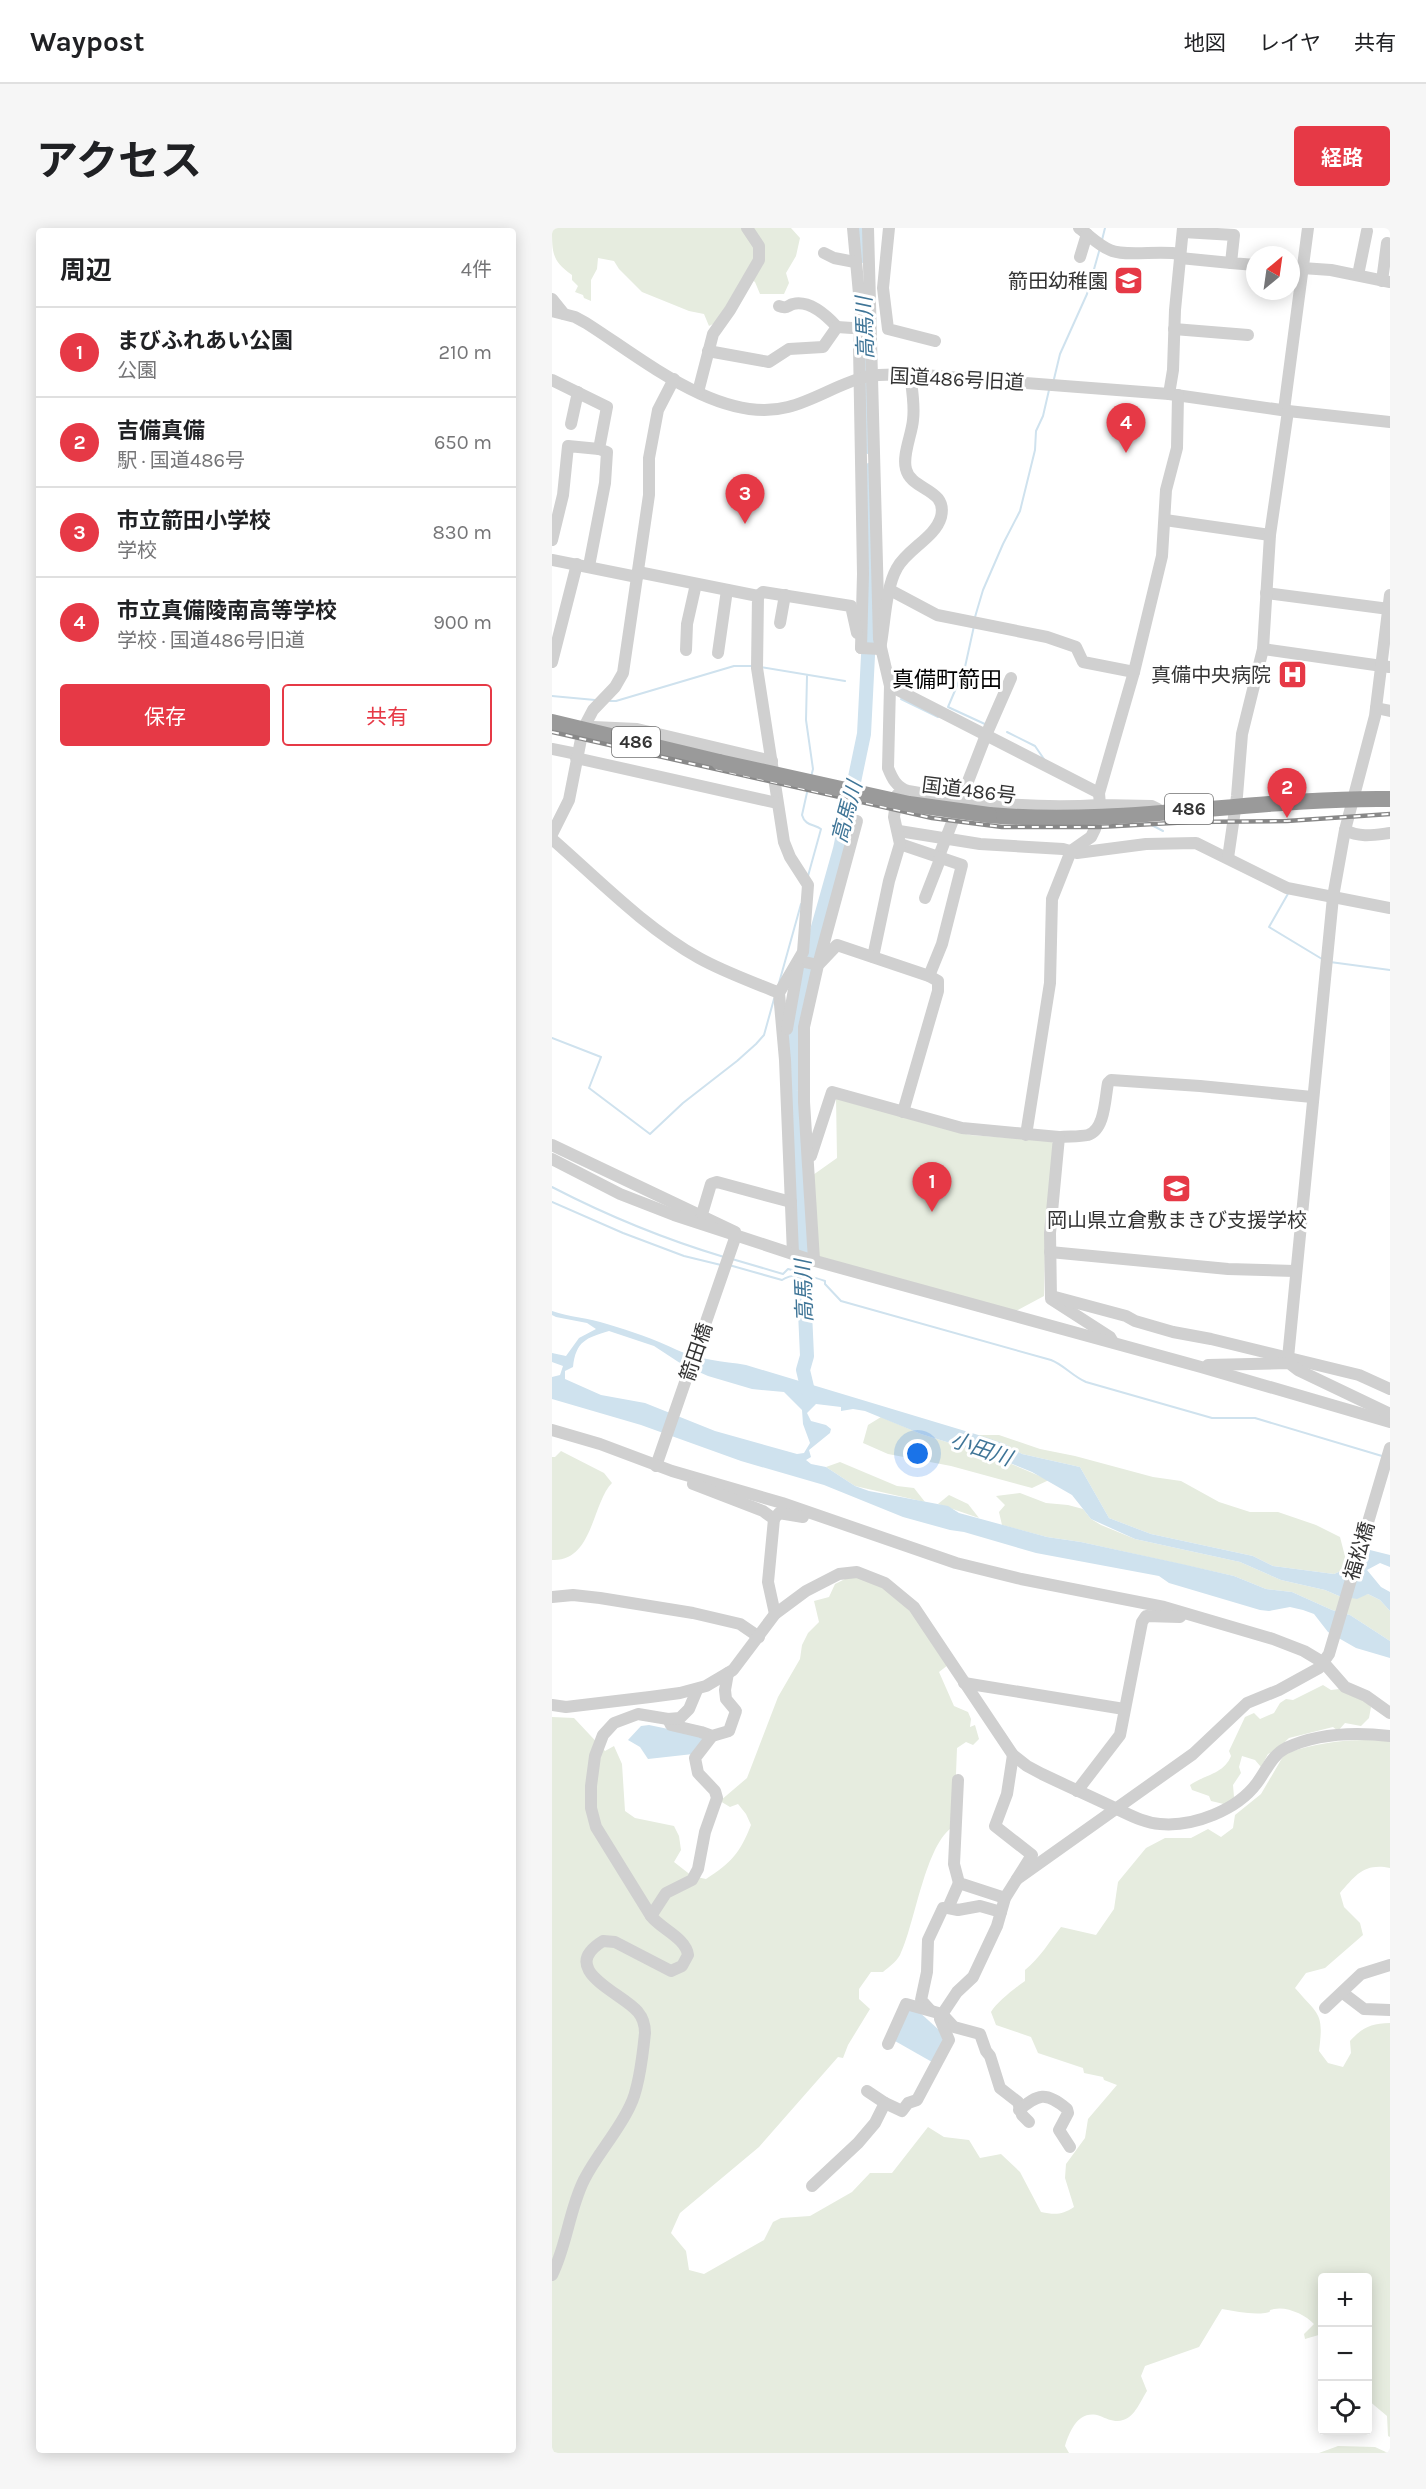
<!DOCTYPE html>
<html lang="ja">
<head>
<meta charset="utf-8">
<style>
  body { margin:0; font-family:Karla,"Noto Sans JP",sans-serif; background:#f6f6f6; color:#202124 }
  .controls { position:absolute; right:18px; bottom:18px; display:grid; overflow:hidden; border-radius:6px; box-shadow:0 3px 15px #0003 }
  .controls button { width:54px; height:54px; display:grid; place-items:center; padding:0; border:0; border-bottom:2px solid #e0e0e0; background:#fff; color:#202124; font:30px sans-serif }
  .compass { position:absolute; left:694px; top:18px; width:54px; height:54px; border-radius:50%; background:#fff; box-shadow:0 3px 15px #0003; rotate:29deg }
  .you { position:absolute; left:366px; top:1226px; width:21px; height:21px; margin:-15px; border:4px solid #fff; border-radius:50%; background:#1a73e8; box-shadow:0 0 0 9px #1a73e833 }
  .badge { display:grid; place-items:center; width:39px; height:39px; border-radius:50%; background:#e63946; color:#fff; font-size:20px; font-weight:700 }
  .pin { position:absolute; translate:-50% -50px; filter:drop-shadow(0 2px 3px #0008) }
  .pin::after { content:''; position:absolute; top:32px; width:21px; height:18px; background:inherit; clip-path:polygon(0 0,100% 0,50% 100%) }
  .list { margin:0; padding:0; list-style:none }
  h2 { display:flex; justify-content:space-between; align-items:center; height:78px; margin:0; padding:0 24px; font-size:26px }
  h2 small { font-size:20px; font-weight:400; color:#757577 }
  .list li { display:grid; grid-template-columns:39px 1fr auto; gap:18px; align-items:center; box-sizing:border-box; height:90px; padding:0 24px; border-top:2px solid #e0e0e0 }
  .list b { display:block; font-size:22px; white-space:nowrap }
  .list p { margin:0; font-size:20px; white-space:nowrap; color:#757577 }
  .list em { font-size:20px; font-style:normal; color:#757577 }
  .actions { display:flex; gap:12px; padding:18px 24px }
  .actions a { flex:1; padding:14px 0; border:2px solid #e63946; border-radius:6px; text-align:center; font-size:21px; color:#e63946 }
  .actions .main { background:#e63946; color:#fff }
  .icon { flex:none; width:33px; height:33px; fill:none; stroke:currentColor; stroke-width:2; stroke-linecap:round; stroke-linejoin:round }
  .map { position:relative; flex:none; width:838px; height:2225px; overflow:hidden; border-radius:6px }
  header { display:flex; align-items:center; gap:36px; box-sizing:border-box; height:84px; padding:0 30px; background:#fff; border-bottom:2px solid #e0e0e0 }
  header strong { font-size:28px }
  nav { display:flex; gap:33px; margin-inline-start:auto; font-size:21px }
  .intro { display:flex; align-items:center; justify-content:space-between; box-sizing:border-box; height:144px; padding:0 36px }
  h1 { margin:0; font-size:42px }
  .button { padding:15px 27px; border-radius:6px; background:#e63946; color:#fff; font-size:21px; font-weight:700 }
  main { display:flex; gap:36px; padding:0 36px }
  aside { flex:1; background:#fff; border-radius:6px; box-shadow:0 3px 15px #0003 }
  .map>svg:first-child { display:block }
</style>
</head>
<body>
<header>
<strong>Waypost</strong>
<nav><a>地図</a><a>レイヤ</a><a>共有</a></nav>
</header>
<div class="intro"><h1>アクセス</h1><a class="button">経路</a></div>
<main>
<aside>
<h2>周辺<small>4件</small></h2>
<ul class="list">
<li><span class="badge">1</span><div><b>まびふれあい公園</b><p>公園</p></div><em>210 m</em></li>
<li><span class="badge">2</span><div><b>吉備真備</b><p>駅 · 国道486号</p></div><em>650 m</em></li>
<li><span class="badge">3</span><div><b>市立箭田小学校</b><p>学校</p></div><em>830 m</em></li>
<li><span class="badge">4</span><div><b>市立真備陵南高等学校</b><p>学校 · 国道486号旧道</p></div><em>900 m</em></li>
</ul>
<div class="actions"><a class="main">保存</a><a>共有</a></div>
</aside>
<div class="map">
<svg width="838" height="2225" viewBox="0 0 838 2225">
  <rect width="100%" height="100%" fill="#fff"/>
  <g fill="#e6ecdf">
    <path d="M0,0H239L248,10L244,28L234,45L237,55L232,66H208L203,54L194,48L165,94L157,98L152,86L137,83L90,64L67,41L62,33L46,30L45,41L39,52V73L32,70L31,67L23,64L26,58L20,52V47C0,33 0,25 0,0Z"/>
    <polygon points="284,869 418,907 499,913 503,918 493,1021 492,1068 462,1084 266,1029 261,947 285,930"/>
    <polygon points="329,1189 369,1206 443,1229 497,1252 480,1260 399,1238 336,1226 311,1215 316,1197"/>
    <polygon points="422,1207 447,1207 488,1221 523,1228 601,1249 629,1253 667,1274 698,1284 726,1284 764,1297 788,1309 796,1340 782,1346 721,1338 701,1328 599,1306 557,1290 528,1239 470,1226 453,1216"/>
    <path d="M9,1223L52,1245L60,1255C40,1275 41,1334 0,1332V1229H3Z"/>
    <polygon points="288,1234 345,1258 362,1260 373,1274 303,1258 274,1239"/>
    <polygon points="468,1265 494,1275 516,1277 531,1281 539,1291 549,1297 583,1311 688,1334 729,1352 773,1362 787,1368 796,1370 816,1366 828,1372 838,1383 838,1413 798,1387 780,1382 740,1364 714,1361 682,1348 529,1314 495,1309 450,1297 447,1284 453,1277 444,1268"/>
    <polygon points="397,1267 416,1276 427,1290 386,1276"/>
    <path d="M297,1349C346,1351 371,1401 396,1437L387,1444L402,1478L416,1484L419,1491L418,1499L423,1497L427,1511L421,1517L414,1514L405,1520L402,1598C373,1615 363,1697 348,1727C344,1734 337,1739 331,1744H319L307,1761V1771L318,1781L296,1817L291,1830L286,1829L207,1919L128,1985L119,2005L134,2023L137,2042L152,2046L212,2012L221,1994L229,1990L258,1988L300,1964L318,1945H340L376,1899L392,1909L417,1912L428,1930L449,1926L468,1944L489,1984C503,1987 510,1987 522,1979L513,1950L514,1936L533,1910L536,1891L565,1857L552,1852L551,1849L532,1845L531,1840L486,1825L479,1809L444,1797L439,1784C445,1774 463,1760 473,1753V1742C488,1730 497,1714 509,1699L544,1707L562,1681L566,1654L594,1620L613,1610H639L656,1601L669,1609L681,1600L683,1587L709,1566L733,1525C771,1514 798,1510 838,1513V1640C812,1635 804,1647 788,1665L792,1679L808,1695L811,1707L773,1740L754,1745L743,1760C767,1788 772,1784 767,1823L776,1835L791,1839L799,1825L798,1813C812,1798 819,1796 838,1795V2209L836,2208L835,2188L816,2172V2050H770V2106L753,2111L752,2106L762,2096C754,2087 735,2078 722,2081C713,2083 723,2083 713,2085C699,2087 684,2083 670,2081L647,2119L593,2138L589,2148L595,2163C589,2172 583,2189 571,2192C564,2195 555,2191 548,2188C527,2181 518,2202 513,2218L517,2225H0V1489L22,1490L53,1523L62,1518L70,1536L73,1583L83,1590L122,1598L127,1608L129,1622L122,1634L140,1648L154,1651C179,1635 188,1625 199,1597L194,1586L186,1576L178,1579L168,1573L195,1550L226,1469L248,1431L250,1417L256,1405L267,1394L262,1373L277,1369L283,1356Z"/>
    <path d="M771,1457L779,1462L787,1461C797,1469 810,1468 819,1479L817,1490L809,1498L793,1495L786,1503L781,1499L737,1510L723,1523L716,1526L709,1539L703,1532L690,1528L687,1539L689,1545L681,1557L682,1569L676,1577L659,1573L657,1568L640,1562L638,1557C652,1547 672,1546 679,1528L677,1523L693,1489L702,1485L708,1491L722,1485L728,1475L734,1471L741,1472Z"/>
    <polygon points="786,2218 823,2219 836,2225 767,2225"/>
  </g>
  <g fill="#cfe2ee" fill-rule="evenodd">
    <path d="M0,1083C17,1089 37,1090 55,1096C79,1103 102,1111 125,1122C146,1132 171,1133 194,1137L433,1209L453,1216L470,1226L528,1239L557,1290L599,1306L701,1328L721,1338L782,1346L796,1340L814,1321L838,1327V1339L828,1335L815,1342L829,1359L838,1364V1383L828,1372L816,1366L805,1371L787,1368L773,1362L729,1352L688,1334L583,1311L539,1291L520,1267L480,1244L443,1229L369,1206L313,1183L301,1181L289,1183V1179L264,1176L255,1185L259,1193L274,1197L279,1201L278,1205L257,1222L259,1229L254,1232L259,1236L274,1239L303,1258L317,1263L396,1278L407,1285L495,1309L529,1314L630,1336L682,1348L714,1361L740,1364L780,1382L798,1387L838,1413V1430L804,1420L776,1404L762,1386L751,1382L738,1379L717,1383L708,1382L617,1355L607,1348L484,1325L412,1304L398,1302L351,1289L272,1257L189,1233L89,1197L0,1171V1149L8,1147L11,1138L0,1134V1125L14,1128L27,1110L44,1101L35,1095L4,1089L0,1087ZM57,1103L102,1118L131,1137L156,1148L200,1161L232,1164L250,1182L251,1196L258,1215L252,1225L245,1226L163,1203L93,1175L49,1167L13,1151V1143L21,1139C24,1113 34,1110 57,1103Z"/>
    <polygon points="97,1497 155,1509 141,1526 96,1531 88,1519 76,1512 89,1498"/>
    <polygon points="356,1782 365,1782 387,1802 391,1812 380,1834 343,1813"/>
  </g>
  <g fill="none" stroke-linecap="round" stroke-linejoin="round">
    <g stroke="#cfe2ee" stroke-width="2">
      <polyline points="550,12 553,0"/>
      <polyline points="502,151 508,126 535,66 548,20"/>
      <polyline points="423,389 431,362 451,316 468,283 483,222 484,203 491,188 497,162"/>
      <polyline points="422,398 413,439 396,479 435,497"/>
      <polyline points="208,439 293,453"/>
      <polyline points="255,448 254,492 261,541 259,549"/>
      <polyline points="313,458 319,460"/>
      <polyline points="0,468 43,472"/>
      <polyline points="349,471 386,489"/>
      <polyline points="58,473 64,473 182,438 200,438"/>
      <polyline points="455,504 483,518 494,534"/>
      <polyline points="592,593 611,603"/>
      <path d="M256,648L269,601C262,596 253,598 250,587L256,560"/>
      <polyline points="737,664 717,699 770,731"/>
      <polyline points="778,734 838,742"/>
      <polyline points="227,755 249,676"/>
      <polyline points="0,810 49,829 37,860 98,906 131,875 185,833 204,816 212,807 222,771"/>
      <path d="M0,959C56,988 112,1011 172,1029"/>
      <polyline points="0,974 71,1005 132,1028 169,1037"/>
      <polyline points="180,1031 231,1046 236,1041 253,1045"/>
      <path d="M177,1037L230,1052C241,1044 260,1048 273,1053V1056L289,1073L499,1132C512,1137 520,1148 534,1154L660,1190H703L830,1228"/>
    </g>
    <g stroke="#cfe2ee" stroke-width="14">
      <polyline points="310,0 311,28"/>
      <polyline points="313,107 316,219"/>
      <polyline points="256,1163 251,1142 255,1128 243,863 242,809 252,749 288,621 312,506 317,408 317,242"/>
    </g>
    <g stroke="#d0d0d0" stroke-width="12">
      <polyline points="301,0 309,88 307,119 311,346 309,420"/>
      <path d="M316,0L327,411L338,458L336,540C340,550 344,559 356,563C419,575 483,581 548,577"/>
      <polyline points="337,0 331,60 336,101 383,113"/>
      <path d="M527,0C537,7 546,17 558,22C571,29 609,22 628,26"/>
      <polyline points="631,4 682,7 679,35 703,37"/>
      <polyline points="272,25 282,30 303,34"/>
      <polyline points="528,29 535,6"/>
      <polyline points="628,30 679,35"/>
      <polyline points="750,40 779,42 838,54"/>
      <polyline points="806,47 815,3"/>
      <polyline points="830,53 835,15"/>
      <polyline points="0,71 12,86"/>
      <path d="M227,78C234,81 235,78 241,76C258,72 275,88 285,99"/>
      <path d="M0,83L23,89L34,95C88,129 168,197 236,179C264,172 289,154 317,148C330,146 345,147 358,146L617,166L736,183L838,194"/>
      <polyline points="622,101 696,107"/>
      <polyline points="156,123 217,134 237,121 271,119 285,99 300,100"/>
      <polyline points="0,152 55,179 47,221 55,224 53,255 37,338"/>
      <polyline points="146,164 161,106 178,82 207,32 207,18 195,0"/>
      <polyline points="617,166 621,142 623,82 631,0"/>
      <polyline points="732,182 756,0"/>
      <polyline points="19,196 26,164"/>
      <polyline points="613,292 718,307"/>
      <polyline points="0,312 11,267 16,218 47,221"/>
      <polyline points="0,332 85,349"/>
      <polyline points="86,344 206,368 205,440 232,614 238,629 256,657 251,724 227,765 233,832 241,1026"/>
      <polyline points="338,362 385,387 495,409 524,419 531,434 582,444"/>
      <polyline points="714,365 837,381"/>
      <polyline points="206,368 211,364 299,378 305,405"/>
      <polyline points="228,395 233,367"/>
      <path d="M309,420L328,421C333,397 333,361 345,340C355,321 383,310 389,289C396,260 359,263 354,241C350,227 360,206 361,192C363,177 360,161 358,146"/>
      <polyline points="711,421 837,439"/>
      <polyline points="134,422 135,396 144,356"/>
      <polyline points="166,425 175,362"/>
      <polyline points="0,434 25,336"/>
      <polyline points="338,458 547,565"/>
      <polyline points="824,480 838,483"/>
      <polyline points="41,499 85,501 220,533"/>
      <polyline points="0,521 25,526"/>
      <polyline points="24,530 225,575"/>
      <polyline points="606,581 600,578 548,577 547,565 582,444 610,328 614,262 625,220 626,167"/>
      <path d="M793,602C808,610 822,607 838,605"/>
      <polyline points="347,603 428,616 511,621 525,625 594,616 644,615 735,660 838,680"/>
      <polyline points="0,606 17,572 31,501 41,482 63,459 71,445 97,267 97,230 106,182 122,151"/>
      <path d="M0,611C47,652 92,699 147,730C172,744 201,754 227,765"/>
      <polyline points="348,616 410,637 390,716 377,748"/>
      <polyline points="387,628 434,507 459,450"/>
      <polyline points="676,630 685,568 690,506 711,421 718,307 736,183"/>
      <polyline points="373,670 389,629"/>
      <polyline points="321,729 337,653 348,616 342,589 345,567"/>
      <polyline points="248,733 266,737 305,593"/>
      <polyline points="235,801 246,739"/>
      <polyline points="474,907 498,755 500,671 519,623 539,609 543,601 544,588"/>
      <path d="M507,909C516,908 527,909 536,907C553,902 553,870 556,855L559,852L648,858L760,869"/>
      <polyline points="0,917 183,1004 182,1013 104,1238"/>
      <polyline points="259,928 280,864 410,900 507,909 498,1005 499,1071 558,1109 561,1114"/>
      <polyline points="0,931 68,966 122,987 256,1031 649,1139 838,1194"/>
      <polyline points="150,986 159,956 165,954 239,974"/>
      <polyline points="498,1024 676,1041 742,1043"/>
      <polyline points="262,1032 252,874 252,799 266,737 285,717 377,748 386,753 386,763 351,884"/>
      <polyline points="503,1069 574,1088 583,1093 621,1104 659,1111 807,1147 838,1161"/>
      <polyline points="737,1135 736,1130 781,669 793,602 823,488 838,367"/>
      <polyline points="656,1137 737,1135 746,1142 836,1185"/>
      <polyline points="0,1202 48,1216 120,1243 230,1275 404,1335 469,1351 612,1379 721,1411 752,1423 772,1435 793,1459 814,1468 838,1485"/>
      <polyline points="141,1256 211,1283 222,1291 216,1354 223,1386"/>
      <polyline points="222,1291 227,1285 251,1289"/>
      <polyline points="0,1369 21,1367 48,1370 141,1385 188,1396 207,1409"/>
      <polyline points="412,1455 572,1481"/>
      <path d="M0,1477L14,1479L98,1469L128,1465L154,1458L181,1442L223,1386L254,1363L287,1346L305,1344L333,1355L362,1379L461,1527L475,1538L490,1546C515,1558 540,1569 565,1581C578,1587 592,1595 608,1596C642,1599 685,1582 705,1555C714,1543 720,1527 734,1520C766,1505 804,1504 838,1508"/>
      <polyline points="116,1491 119,1497 149,1504 160,1508 177,1503 184,1483 174,1471 173,1462 176,1445"/>
      <polyline points="406,1552 402,1636 407,1655 453,1670"/>
      <polyline points="525,1563 568,1507 590,1394 594,1388 628,1389"/>
      <polyline points="465,1651 641,1526 695,1475 727,1462 767,1440 777,1426 838,1220"/>
      <polyline points="396,1680 406,1682 428,1678 449,1684"/>
      <polyline points="99,1688 114,1665 140,1652 146,1641 153,1604 165,1570 163,1563 146,1545 143,1530 160,1508"/>
      <polyline points="791,1765 812,1781 838,1782"/>
      <polyline points="773,1780 809,1746 838,1737"/>
      <polyline points="378,1782 369,1772 375,1744 376,1712 391,1680 396,1680 407,1655"/>
      <polyline points="336,1816 354,1776 390,1786 402,1799 428,1806 434,1823 438,1828 448,1860 466,1874 470,1887 477,1894"/>
      <polyline points="315,1863 333,1875"/>
      <path d="M467,1882C486,1866 494,1863 515,1881L516,1885L507,1902L518,1919"/>
      <polyline points="260,1958 306,1915 323,1895 333,1875 350,1883 356,1875 365,1872 397,1812 388,1791 389,1788 405,1764 421,1749 445,1698 453,1670 480,1627 443,1598 455,1566 461,1527"/>
      <path d="M0,2047C15,2017 17,1982 32,1952C45,1926 66,1904 78,1878C87,1861 91,1825 93,1805C93,1798 91,1790 86,1784C71,1765 4,1742 51,1713L63,1714L119,1743L130,1738L136,1727C134,1710 109,1701 99,1688L44,1599L39,1580V1558L43,1528L51,1507L62,1495L86,1486L116,1491L128,1490L137,1481L145,1462"/>
    </g>
    <g stroke="#9a9a9a" stroke-width="16">
      <polyline points="0,494 167,534"/>
      <path d="M437,587C570,599 704,569 838,571"/>
    </g>
    <defs>
      <polyline id="rail" points="0,504 380,590 450,599 547,599 639,594 735,593 838,586"/>
    </defs>
    <use href="#rail" stroke="#888" stroke-width="4.5"/>
    <use href="#rail" stroke="#fff" stroke-width="2" stroke-dasharray="7" stroke-linecap="butt"/>
    <polyline stroke="#9a9a9a" stroke-width="16" points="167,534 357,576 437,587"/>
  </g>
  <defs>
    <symbol id="school-square" viewBox="-11 -11 22 22"><rect x="-9" y="-9" width="18" height="18" rx="4" fill="#e63946" stroke="#fff"/><path d="M0-5L7-2L0 1L-7-2ZM-4 1L0 2.5L4 1V4Q0 6-4 4Z" fill="#fff"/></symbol>
    <symbol id="hospital-square" viewBox="-11 -11 22 22"><rect x="-9" y="-9" width="18" height="18" rx="4" fill="#e63946" stroke="#fff"/><path d="M-5-5h3v3.5h4V-5h3V5h-3V1.5h-4V5h-3Z" fill="#fff"/></symbol>
  </defs>
  <g fill-rule="evenodd">
    <use href="#school-square" x="560" y="36" width="33" height="33"/>
    <use href="#hospital-square" x="724" y="430" width="33" height="33"/>
    <use href="#school-square" x="608" y="944" width="33" height="33"/>
  </g>
  <g text-anchor="middle" stroke-width="6" stroke-linejoin="round" paint-order="stroke">
    <g fill="#fff" stroke="#707070" stroke-width="1.5">
      <rect x="60" y="499" width="48" height="30" rx="4.5"/>
      <rect x="613" y="566" width="48" height="30" rx="4.5"/>
    </g>
    <g font-size="18" font-weight="bold" fill="#333">
      <text x="84" y="520">486</text>
      <text x="637" y="587">486</text>
    </g>
    <g font-size="20" fill="#333" stroke="#fff" text-anchor="end">
      <text x="556" y="60">箭田幼稚園</text>
      <text x="719" y="454">真備中央病院</text>
      <text x="625" y="999" text-anchor="middle">岡山県立倉敷まきび支援学校</text>
    </g>
    <g font-size="20" fill="#333" stroke="#fff">
      <text transform="translate(405 151) rotate(3)" y="7">国道486号旧道</text>
      <text transform="translate(417 562) rotate(7)" y="7">国道486号</text>
      <text transform="translate(144 1124) rotate(-71)" y="7">箭田橋</text>
      <text transform="translate(807 1323) rotate(-73)" y="7">福松橋</text>
    </g>
    <g font-size="21" font-style="italic" fill="#3f7597" stroke="#fff">
      <text transform="translate(313 100) rotate(-92)" y="7">高馬川</text>
      <text transform="translate(295 584) rotate(-75)" y="7">高馬川</text>
      <text transform="translate(252 1063) rotate(-92)" y="7">高馬川</text>
      <text transform="translate(429 1221) rotate(19)" y="7">小田川</text>
    </g>
    <g font-size="22" fill="#000" stroke="#fff">
      <text x="395" y="459">真備町箭田</text>
    </g>
  </g>
</svg>
<div class="controls">
<button>+</button>
<button>−</button>
<button><svg class="icon" aria-label="locate" viewBox="0 0 24 24"><circle cx="12" cy="12" r="6"/><path d="M12 2v4M12 18v4M2 12h4M18 12h4"/></svg></button>
</div>
<svg class="compass" viewBox="-18 -18 36 36"><path d="M0-13l5 13h-10z" fill="#e53935"/><path d="M0 13l5-13h-10z" fill="#757577"/></svg>
<div class="you"></div>
<div class="pin badge" style="left:380px;top:984px">1</div>
<div class="pin badge" style="left:735px;top:590px">2</div>
<div class="pin badge" style="left:193px;top:296px">3</div>
<div class="pin badge" style="left:574px;top:225px">4</div>
</div>
</main>
</body>
</html>
